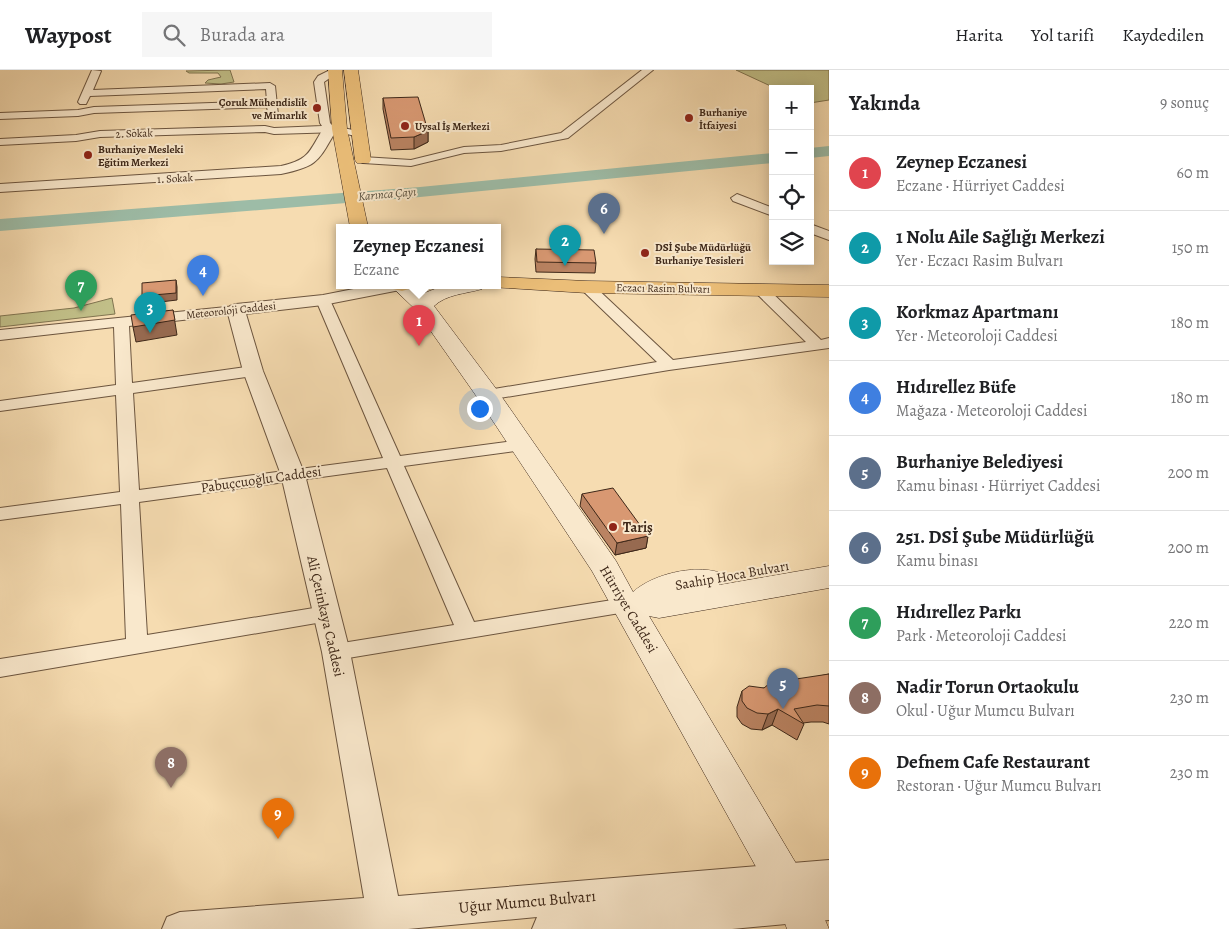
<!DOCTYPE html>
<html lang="tr">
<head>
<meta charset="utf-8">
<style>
  body { margin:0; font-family:Alegreya,serif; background:#f6f6f6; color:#202124 }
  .controls { position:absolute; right:15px; top:15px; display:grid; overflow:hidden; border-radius:0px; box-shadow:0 2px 12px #0003 }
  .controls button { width:45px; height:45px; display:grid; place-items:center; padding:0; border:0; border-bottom:1px solid #e0e0e0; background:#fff; color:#202124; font:25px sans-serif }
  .you { position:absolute; left:479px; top:338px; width:18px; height:18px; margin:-12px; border:4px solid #fff; border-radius:50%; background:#1a73e8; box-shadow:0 0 0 8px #1a73e833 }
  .badge { display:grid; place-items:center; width:32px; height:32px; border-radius:50%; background:#8f2418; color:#fff; font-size:16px; font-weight:700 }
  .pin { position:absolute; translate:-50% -41px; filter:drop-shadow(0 1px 2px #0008) }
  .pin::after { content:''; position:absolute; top:26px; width:18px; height:15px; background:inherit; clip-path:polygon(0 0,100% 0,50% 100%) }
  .popup { position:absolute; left:336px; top:154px; width:165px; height:65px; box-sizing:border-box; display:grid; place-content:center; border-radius:0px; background:#fff; filter:drop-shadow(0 1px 4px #0005); font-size:16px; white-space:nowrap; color:#757577 }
  .popup b { font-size:19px; color:#202124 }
  .popup::after { content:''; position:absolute; left:50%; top:100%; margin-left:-10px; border:10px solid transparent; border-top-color:#fff }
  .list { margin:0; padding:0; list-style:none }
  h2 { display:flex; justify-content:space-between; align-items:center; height:65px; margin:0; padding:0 20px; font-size:21px }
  h2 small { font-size:16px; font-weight:400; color:#757577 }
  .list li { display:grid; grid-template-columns:32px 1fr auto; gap:15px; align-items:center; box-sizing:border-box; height:75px; padding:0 20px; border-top:1px solid #e0e0e0 }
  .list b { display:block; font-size:19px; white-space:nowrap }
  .list p { margin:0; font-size:16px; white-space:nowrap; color:#757577 }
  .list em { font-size:16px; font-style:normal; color:#757577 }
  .icon { flex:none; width:28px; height:28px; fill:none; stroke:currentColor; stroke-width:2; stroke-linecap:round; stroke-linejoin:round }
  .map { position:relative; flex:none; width:829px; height:859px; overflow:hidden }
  header { display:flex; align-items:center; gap:30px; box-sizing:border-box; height:70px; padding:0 25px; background:#fff; border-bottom:1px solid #e0e0e0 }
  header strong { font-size:24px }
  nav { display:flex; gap:28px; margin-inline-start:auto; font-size:18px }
  .search { width:350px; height:45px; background:#f6f6f6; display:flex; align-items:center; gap:12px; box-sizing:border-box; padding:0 18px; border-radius:0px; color:#757577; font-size:19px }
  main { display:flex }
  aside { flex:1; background:#fff }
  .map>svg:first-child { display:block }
</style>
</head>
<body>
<header>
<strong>Waypost</strong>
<div class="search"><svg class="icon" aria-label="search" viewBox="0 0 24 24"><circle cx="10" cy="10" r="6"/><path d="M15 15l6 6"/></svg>Burada ara</div>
<nav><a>Harita</a><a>Yol tarifi</a><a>Kaydedilen</a></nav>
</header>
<main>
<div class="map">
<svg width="829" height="859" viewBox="0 0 829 859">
  <rect width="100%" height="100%" fill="#f6dcb1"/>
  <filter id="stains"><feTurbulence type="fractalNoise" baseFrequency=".004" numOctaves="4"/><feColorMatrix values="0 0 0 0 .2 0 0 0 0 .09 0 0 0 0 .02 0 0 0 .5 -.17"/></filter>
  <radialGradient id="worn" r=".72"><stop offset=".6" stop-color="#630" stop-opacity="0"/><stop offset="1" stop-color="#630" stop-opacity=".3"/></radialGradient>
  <g fill="#c1bf88" stroke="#807450">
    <polygon points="230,0 234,12 221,14 205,13 208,10 221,7 218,3 189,3 186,1"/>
    <polygon points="736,0 829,0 829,30 810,33 810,19 777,19"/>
    <polygon points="112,228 115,244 0,257 0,246 74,238"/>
  </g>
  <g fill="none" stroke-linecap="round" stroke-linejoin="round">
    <g fill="#9dbca7" fill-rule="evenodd">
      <polygon points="829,76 829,86 810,88 810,78"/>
      <polygon points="773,83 773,93 420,127 0,161 0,149 420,117"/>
    </g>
    <defs>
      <g id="minor">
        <polygon points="92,0 101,1 93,20 270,13 275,16 278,45 273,48 269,47 267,37 94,43 78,46 0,49 0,43 78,40 94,37 267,31 266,19 90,26 86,34 80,34 78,32"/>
        <polygon points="330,0 340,1 324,12 330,53 333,56 363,62 364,64 363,66 359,67 339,62 274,64 265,62 100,67 76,71 0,75 0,69 76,65 100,61 265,56 274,58 322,56 320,53 314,12 318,6"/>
        <polygon points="642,0 653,0 568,68 501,81 464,83 411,96 363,93 357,90 363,87 411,90 464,77 501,75 561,63"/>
        <polygon points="737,124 773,138 773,146 733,131 731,128"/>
        <polygon points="810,154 829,161 829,170 810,163"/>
        <polygon points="587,213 592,214 673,290 806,272 756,223 754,220 756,217 766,217 821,270 829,268 829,278 669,300 488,330 482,328 480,325 482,322 488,320 657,292 582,220 580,217"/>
        <polygon points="323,226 328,227 330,230 400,386 522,370 528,371 531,375 528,379 522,380 404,396 474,552 625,528 632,531 636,536 632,541 336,590 328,588 325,582 328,576 336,574 454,555 387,398 139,432 147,565 326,536 334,538 337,544 334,550 0,607 0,589 126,569 121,434 0,450 0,438 120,422 116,325 0,341 0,331 116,315 114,257 0,270 0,260 236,236 241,237 243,240 241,243 236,244 129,256 132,313 253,296 259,298 261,301 259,304 253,306 133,323 139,420 383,388 316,230 318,227"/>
      </g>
      <g id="tertiary">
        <path d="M330,55L337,59C318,91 319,96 281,104L0,122V114L281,96C312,89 309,80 325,56Z"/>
        <polygon points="374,215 409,215 406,219 400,220 323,235 246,244 263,301 305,405 350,582 398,826 829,790 829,850 732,859 532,859 537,847 408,859 162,859 167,847 180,842 364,828 322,582 281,405 243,301 227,240 230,236 236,234 323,225"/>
      </g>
      <path id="secondary" d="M390,215H412L422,224L445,215H485L482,219C465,224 447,224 434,236L497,320L616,491L633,522C653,504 693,495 718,502L722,510L719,515L829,496V518L659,548L649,546L813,822L829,859H787L782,845L755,795L592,501L477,327L416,240Z"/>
      <g id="primary">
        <polygon points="328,0 342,0 347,59 368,157 350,157 332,59"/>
        <polygon points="344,0 358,0 371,90 369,93 357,93 355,90"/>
        <polygon points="498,207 587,211 829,215 829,227 587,223 491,217 489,215 498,215"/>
        <polygon points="390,215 412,215 409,219 402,221 393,219"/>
      </g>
    </defs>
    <use href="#minor" stroke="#6c553f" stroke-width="2"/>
    <use href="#tertiary" stroke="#6c553f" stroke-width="2"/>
    <use href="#secondary" stroke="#3e2819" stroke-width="1"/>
    <use href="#primary" stroke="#3e2819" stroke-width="1"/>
    <use href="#minor" fill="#f9e8cc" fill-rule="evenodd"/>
    <use href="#tertiary" fill="#f9e8cc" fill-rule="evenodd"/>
    <use href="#secondary" fill="#f9e8cc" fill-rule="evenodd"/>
    <use href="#primary" fill="#ebbe78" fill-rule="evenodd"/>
  </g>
  <g fill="#ba8362" stroke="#3e2819">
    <polygon points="383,28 428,61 428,72 414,79 391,80 383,39"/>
    <polygon points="536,179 596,193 595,203 536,202 535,189"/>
    <polygon points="582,424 648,466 646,478 615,485 580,436"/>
    <polygon points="829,604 829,654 823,652 811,652 803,653 804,654 797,670 772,655 762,660 751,659 742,654 737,647 737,637 742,621 764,618"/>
  </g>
  <g fill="#976a50" stroke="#3e2819">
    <polygon points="428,61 428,72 414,79 414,67"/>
    <polygon points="176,210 177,217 177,230 143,234 142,226"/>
    <polygon points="173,240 177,265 136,272 133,257"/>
    <polygon points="648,466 646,478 615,485 617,473"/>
    <polygon points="778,639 772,655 762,660 768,644"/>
  </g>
  <g fill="#d89872" stroke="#3e2819">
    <polygon points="418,27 428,61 414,67 391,68 383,28"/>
    <polygon points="536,179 594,180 596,193 537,192"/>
    <polygon points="176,210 176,223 142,226 142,213"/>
    <polygon points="173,240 175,250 133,257 131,245"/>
    <polygon points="613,418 648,466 617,473 582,424"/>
    <polygon points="829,604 829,636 817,635 794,639 804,654 778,639 768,644 757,643 747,638 742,631 742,621 749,616 764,618 770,613"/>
  </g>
  <g fill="#8f2418" stroke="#f9e8cc" stroke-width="2">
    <circle cx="317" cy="38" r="5"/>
    <circle cx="689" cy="48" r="5"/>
    <circle cx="405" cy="56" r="5"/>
    <circle cx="88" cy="85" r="5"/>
    <circle cx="645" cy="183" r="5"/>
    <circle cx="613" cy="457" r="5"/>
  </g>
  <g text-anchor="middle" stroke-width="4" stroke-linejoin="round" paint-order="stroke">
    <g font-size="11" font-weight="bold" fill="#3e2819" stroke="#f9e8cc" text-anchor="start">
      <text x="307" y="36" text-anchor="end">Çoruk Mühendislik<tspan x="307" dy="13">ve Mimarlık</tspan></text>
      <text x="699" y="46">Burhaniye<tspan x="699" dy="13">İtfaiyesi</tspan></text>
      <text x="415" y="60">Uysal İş Merkezi</text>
      <text x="98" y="83">Burhaniye Mesleki<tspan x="98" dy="13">Eğitim Merkezi</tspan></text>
      <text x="655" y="181">DSİ Şube Müdürlüğü<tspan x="655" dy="13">Burhaniye Tesisleri</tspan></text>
    </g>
    <g font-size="11" fill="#3e2819" stroke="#f9e8cc">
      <text transform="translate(134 63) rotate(-2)" y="4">2. Sokak</text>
      <text transform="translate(175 108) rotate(-3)" y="4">1. Sokak</text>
      <text transform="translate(663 218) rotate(1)" y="4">Eczacı Rasim Bulvarı</text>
      <text transform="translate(231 240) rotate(-6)" y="4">Meteoroloji Caddesi</text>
    </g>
    <g font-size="12" font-style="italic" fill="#564d3c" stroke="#f9e8cc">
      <text transform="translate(387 124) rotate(-5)" y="4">Karınca Çayı</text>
    </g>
    <g font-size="14" fill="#3e2819" stroke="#f9e8cc">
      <text transform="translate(261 409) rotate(-8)" y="5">Pabuçcuoğlu Caddesi</text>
      <text transform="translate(732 505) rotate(-10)" y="5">Saahip Hoca Bulvarı</text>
      <text transform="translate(629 539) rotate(59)" y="5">Hürriyet Caddesi</text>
      <text transform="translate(326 546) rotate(77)" y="5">Ali Çetinkaya Caddesi</text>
    </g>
    <g font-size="14" font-weight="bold" fill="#3e2819" stroke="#f9e8cc" text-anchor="start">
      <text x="623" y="462">Tariş</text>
    </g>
    <g font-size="16" fill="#3e2819" stroke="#f9e8cc">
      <text transform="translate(527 831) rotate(-5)" y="6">Uğur Mumcu Bulvarı</text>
    </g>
  </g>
  <rect width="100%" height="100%" filter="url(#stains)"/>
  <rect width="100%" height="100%" fill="url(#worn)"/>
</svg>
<div class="controls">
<button>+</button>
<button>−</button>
<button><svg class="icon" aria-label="locate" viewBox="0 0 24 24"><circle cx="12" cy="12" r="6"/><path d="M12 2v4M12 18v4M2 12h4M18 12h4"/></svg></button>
<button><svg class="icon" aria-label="layers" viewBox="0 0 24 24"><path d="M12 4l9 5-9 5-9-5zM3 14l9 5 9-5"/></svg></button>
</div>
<div class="you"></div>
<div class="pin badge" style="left:419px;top:276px;background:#e0444e">1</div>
<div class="popup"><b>Zeynep Eczanesi</b>Eczane</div>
<div class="pin badge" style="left:565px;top:196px;background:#0f9aa8">2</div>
<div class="pin badge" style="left:150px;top:263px;background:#0f9aa8">3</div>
<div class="pin badge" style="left:203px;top:226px;background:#3f7fe0">4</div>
<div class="pin badge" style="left:783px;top:639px;background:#5c6f8a">5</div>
<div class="pin badge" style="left:604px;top:164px;background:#5c6f8a">6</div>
<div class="pin badge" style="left:81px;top:241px;background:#2e9e5b">7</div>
<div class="pin badge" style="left:171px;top:718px;background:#8d6e63">8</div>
<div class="pin badge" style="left:278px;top:769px;background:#e8710a">9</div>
</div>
<aside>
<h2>Yakında<small>9 sonuç</small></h2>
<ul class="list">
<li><span class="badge" style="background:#e0444e">1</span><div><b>Zeynep Eczanesi</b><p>Eczane · Hürriyet Caddesi</p></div><em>60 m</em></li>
<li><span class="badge" style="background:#0f9aa8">2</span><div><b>1 Nolu Aile Sağlığı Merkezi</b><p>Yer · Eczacı Rasim Bulvarı</p></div><em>150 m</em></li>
<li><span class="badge" style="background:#0f9aa8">3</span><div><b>Korkmaz Apartmanı</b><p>Yer · Meteoroloji Caddesi</p></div><em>180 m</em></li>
<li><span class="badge" style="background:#3f7fe0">4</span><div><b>Hıdırellez Büfe</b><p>Mağaza · Meteoroloji Caddesi</p></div><em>180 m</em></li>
<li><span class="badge" style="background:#5c6f8a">5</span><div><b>Burhaniye Belediyesi</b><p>Kamu binası · Hürriyet Caddesi</p></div><em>200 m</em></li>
<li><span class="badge" style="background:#5c6f8a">6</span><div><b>251. DSİ Şube Müdürlüğü</b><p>Kamu binası</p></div><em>200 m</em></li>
<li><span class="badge" style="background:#2e9e5b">7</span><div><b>Hıdırellez Parkı</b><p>Park · Meteoroloji Caddesi</p></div><em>220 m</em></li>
<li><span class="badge" style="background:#8d6e63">8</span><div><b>Nadir Torun Ortaokulu</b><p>Okul · Uğur Mumcu Bulvarı</p></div><em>230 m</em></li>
<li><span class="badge" style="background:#e8710a">9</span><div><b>Defnem Cafe Restaurant</b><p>Restoran · Uğur Mumcu Bulvarı</p></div><em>230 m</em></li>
</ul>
</aside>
</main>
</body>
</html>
